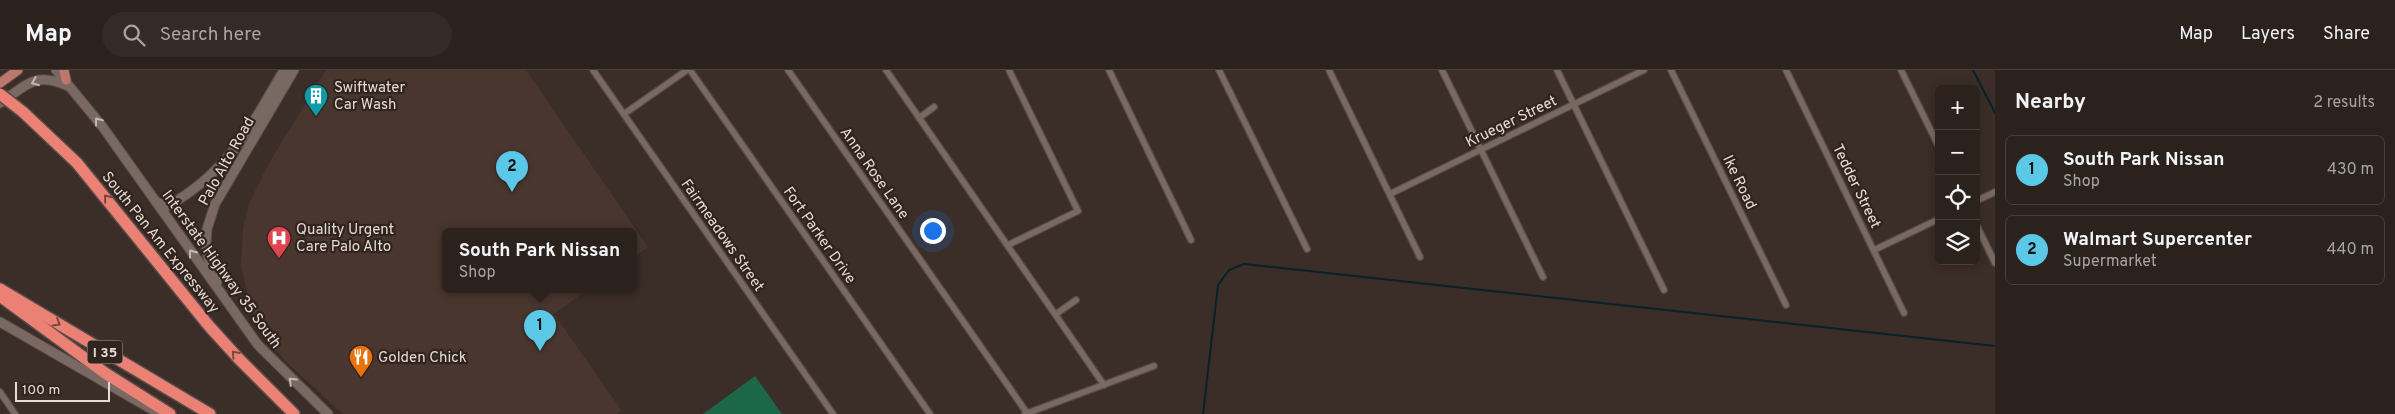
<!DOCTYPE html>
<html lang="en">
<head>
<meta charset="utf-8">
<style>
  body { margin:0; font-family:Overpass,sans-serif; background:#342a26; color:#f1f3f6 }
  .controls { position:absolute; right:15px; top:15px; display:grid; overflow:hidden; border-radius:8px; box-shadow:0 2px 12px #0003 }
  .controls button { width:45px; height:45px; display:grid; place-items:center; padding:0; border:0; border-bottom:1px solid #483f3b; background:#2c221d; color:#f1f3f6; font:25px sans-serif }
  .scale { position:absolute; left:15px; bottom:12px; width:95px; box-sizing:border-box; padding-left:5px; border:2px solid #e4dad6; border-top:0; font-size:14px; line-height:18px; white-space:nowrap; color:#e4dad6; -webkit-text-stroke:4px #31231d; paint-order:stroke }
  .you { position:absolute; left:932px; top:160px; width:18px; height:18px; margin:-12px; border:4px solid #fff; border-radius:50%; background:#1a73e8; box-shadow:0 0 0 8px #1a73e833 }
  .badge { display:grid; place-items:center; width:32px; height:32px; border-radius:50%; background:#5ac8e6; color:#111; font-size:16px; font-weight:700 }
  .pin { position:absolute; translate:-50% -41px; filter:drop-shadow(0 1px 2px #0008) }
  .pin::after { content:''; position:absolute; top:26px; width:18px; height:15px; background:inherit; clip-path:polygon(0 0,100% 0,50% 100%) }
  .popup { position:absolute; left:442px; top:158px; width:195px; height:65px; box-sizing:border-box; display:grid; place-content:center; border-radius:8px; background:#2c221d; filter:drop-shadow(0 1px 4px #0005); font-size:16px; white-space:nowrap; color:#a6a4a4 }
  .popup b { font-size:19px; color:#f1f3f6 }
  .popup::after { content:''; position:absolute; left:50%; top:100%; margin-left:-10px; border:10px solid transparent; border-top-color:#2c221d }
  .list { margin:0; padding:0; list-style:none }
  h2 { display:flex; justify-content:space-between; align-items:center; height:65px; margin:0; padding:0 20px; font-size:21px }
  h2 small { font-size:16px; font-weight:400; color:#a6a4a4 }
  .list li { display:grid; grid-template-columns:32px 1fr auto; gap:15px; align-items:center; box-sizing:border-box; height:70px; margin:0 10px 10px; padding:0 10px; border:1px solid #483f3b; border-radius:8px }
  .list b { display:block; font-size:19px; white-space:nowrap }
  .list p { margin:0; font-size:16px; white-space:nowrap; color:#a6a4a4 }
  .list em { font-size:16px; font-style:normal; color:#a6a4a4 }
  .icon { flex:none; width:28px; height:28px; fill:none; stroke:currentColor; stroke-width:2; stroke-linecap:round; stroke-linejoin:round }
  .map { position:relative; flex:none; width:1995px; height:344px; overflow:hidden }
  header { display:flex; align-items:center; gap:30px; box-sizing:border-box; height:70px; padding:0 25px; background:#2c221d; border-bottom:1px solid #483f3b }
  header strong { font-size:24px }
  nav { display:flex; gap:28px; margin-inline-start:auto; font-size:18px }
  .search { width:350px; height:45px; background:#342a26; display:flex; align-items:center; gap:12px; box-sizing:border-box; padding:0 18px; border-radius:28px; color:#a6a4a4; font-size:19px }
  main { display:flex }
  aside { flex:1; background:#2c221d }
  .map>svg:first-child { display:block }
</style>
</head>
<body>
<header>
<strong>Map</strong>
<div class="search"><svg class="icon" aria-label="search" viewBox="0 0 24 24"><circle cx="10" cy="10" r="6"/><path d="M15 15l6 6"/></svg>Search here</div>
<nav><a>Map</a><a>Layers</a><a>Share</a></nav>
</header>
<main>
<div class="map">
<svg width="1995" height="344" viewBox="0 0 1995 344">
  <rect width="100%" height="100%" fill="#3b2d27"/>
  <polygon fill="#49362f" points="326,0 526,0 648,177 634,187 634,162 446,162 446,220 587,220 554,244 622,341 617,344 343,344 285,291 262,262 249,231 241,195 243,158 249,133 269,93"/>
  <polygon fill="#1c6748" points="755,306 782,344 703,344"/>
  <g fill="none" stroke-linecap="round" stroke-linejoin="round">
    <g stroke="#062329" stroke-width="2">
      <polyline points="1973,0 1995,43"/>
      <polyline points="1203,344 1218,215 1229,200 1244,194 1995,276"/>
    </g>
    <defs>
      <g id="street">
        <polyline points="593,0 833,344"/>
        <polyline points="690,0 930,344"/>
        <polyline points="788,0 1027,343"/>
        <polyline points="886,0 1104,315"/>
        <polyline points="1109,0 1191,170"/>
        <polyline points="1219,0 1307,179"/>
        <polyline points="1329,0 1420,187"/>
        <polyline points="1442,0 1543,207"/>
        <polyline points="1557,0 1664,220"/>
        <polyline points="1671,0 1786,235"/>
        <polyline points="1786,0 1904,243"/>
        <polyline points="1901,0 1939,77"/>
        <polyline points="624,44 687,0"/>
        <polyline points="919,48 934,37"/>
        <polyline points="1390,124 1644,0"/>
        <polyline points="1976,131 1995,122"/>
        <polyline points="1976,154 1995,193"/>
        <polyline points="1008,175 1078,141 1009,0"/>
        <polyline points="1874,180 1939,149"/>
        <polyline points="1056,244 1076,230"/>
        <polyline points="0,322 15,344"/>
        <polyline points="1025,344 1154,296"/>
      </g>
      <g id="secondary">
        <polyline points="56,0 102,56 258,275 328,344"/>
        <path d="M0,33C27,15 35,1 68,16"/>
        <path d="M156,132L168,136C229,101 250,58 284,0"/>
        <polyline points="217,212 208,187 206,173 207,159 215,134 294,0"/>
        <polyline points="0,252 160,344"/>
      </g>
      <g id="primary">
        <polyline points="64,0 66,10"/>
        <polyline points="0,13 18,0"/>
      </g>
      <g id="highway">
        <polyline points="23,42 77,93 209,256 239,289 294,344"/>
        <polyline points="0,219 210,344"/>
        <polyline points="4,229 105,303 170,344"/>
      </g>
    </defs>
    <use href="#street" stroke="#584c47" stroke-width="8"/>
    <use href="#secondary" stroke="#584c47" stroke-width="11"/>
    <use href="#primary" stroke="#584c47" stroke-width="11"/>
    <use href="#highway" stroke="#584c47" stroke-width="14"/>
    <use href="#street" stroke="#7a6962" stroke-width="5.5"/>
    <use href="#secondary" stroke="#7a6962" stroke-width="9"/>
    <use href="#primary" stroke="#be776d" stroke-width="9"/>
    <use href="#highway" stroke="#eb8075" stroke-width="11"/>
    <defs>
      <polyline id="highway-bridge" points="0,24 23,42"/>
    </defs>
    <use href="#highway-bridge" stroke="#584c47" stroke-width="14" stroke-linecap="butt"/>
    <use href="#highway-bridge" stroke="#eb8075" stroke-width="11"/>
  </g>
  <defs><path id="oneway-chevron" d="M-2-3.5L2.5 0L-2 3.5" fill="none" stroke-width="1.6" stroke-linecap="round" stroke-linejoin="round" transform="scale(1.25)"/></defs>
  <g stroke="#c4b8b3">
    <use href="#oneway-chevron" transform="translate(35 12) rotate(158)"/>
    <use href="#oneway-chevron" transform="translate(98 51) rotate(-127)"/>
    <use href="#oneway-chevron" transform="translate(192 183) rotate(-126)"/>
    <use href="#oneway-chevron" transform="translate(292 311) rotate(-136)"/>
  </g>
  <g stroke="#7b4840">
    <use href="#oneway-chevron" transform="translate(107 128) rotate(-129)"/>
    <use href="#oneway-chevron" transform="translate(57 253) rotate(31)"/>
    <use href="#oneway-chevron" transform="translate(235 284) rotate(-132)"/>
  </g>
  <defs>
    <symbol id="building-pin" viewBox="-11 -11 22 30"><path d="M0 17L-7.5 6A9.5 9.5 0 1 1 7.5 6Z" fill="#0f9aa8" stroke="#31231d"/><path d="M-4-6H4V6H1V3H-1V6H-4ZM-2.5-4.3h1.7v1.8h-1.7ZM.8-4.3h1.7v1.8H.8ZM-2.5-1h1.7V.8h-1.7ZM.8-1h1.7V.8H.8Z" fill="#fff"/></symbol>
    <symbol id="hospital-pin" viewBox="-11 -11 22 30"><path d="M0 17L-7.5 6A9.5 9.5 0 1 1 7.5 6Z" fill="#e0444e" stroke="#31231d"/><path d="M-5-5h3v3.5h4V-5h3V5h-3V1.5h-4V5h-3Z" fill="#fff"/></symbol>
    <symbol id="restaurant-pin" viewBox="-11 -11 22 30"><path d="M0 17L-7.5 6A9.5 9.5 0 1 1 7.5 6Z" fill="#e8710a" stroke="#31231d"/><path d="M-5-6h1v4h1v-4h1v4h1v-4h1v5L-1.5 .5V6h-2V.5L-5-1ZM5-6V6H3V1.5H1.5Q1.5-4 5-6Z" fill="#fff"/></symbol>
  </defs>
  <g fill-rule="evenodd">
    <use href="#building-pin" x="302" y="12" width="28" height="38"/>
    <use href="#hospital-pin" x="265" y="154" width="28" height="38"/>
    <use href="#restaurant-pin" x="347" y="273" width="28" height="38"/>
  </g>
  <g text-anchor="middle" stroke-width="4.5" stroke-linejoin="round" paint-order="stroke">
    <rect fill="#31231d" stroke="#aea39e" stroke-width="1" x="87.5" y="270.5" width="35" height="23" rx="4"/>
    <g font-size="14" font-weight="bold" fill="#e4dad6">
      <text x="105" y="287">I 35</text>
    </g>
    <g font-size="15" fill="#e4dad6" stroke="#31231d" text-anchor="start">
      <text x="334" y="22">Swiftwater<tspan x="334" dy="17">Car Wash</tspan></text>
      <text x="296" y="164">Quality Urgent<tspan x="296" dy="17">Care Palo Alto</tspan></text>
      <text x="378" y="292">Golden Chick</text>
    </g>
    <g font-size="15" fill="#e4dad6" stroke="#31231d">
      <text transform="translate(1511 51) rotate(-26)" y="5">Krueger Street</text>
      <text transform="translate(226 91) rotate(-61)" y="5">Palo Alto Road</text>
      <text transform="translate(875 103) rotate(55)" y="5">Anna Rose Lane</text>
      <text transform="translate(1740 112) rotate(64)" y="5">Ike Road</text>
      <text transform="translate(1857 116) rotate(64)" y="5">Tedder Street</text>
      <text transform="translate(723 165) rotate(55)" y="5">Fairmeadows Street</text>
      <text transform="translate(820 165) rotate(55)" y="5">Fort Parker Drive</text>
      <text transform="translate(161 172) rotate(51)" y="5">South Pan Am Expressway</text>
      <text transform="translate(222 199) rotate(54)" y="5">Interstate Highway 35 South</text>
    </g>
  </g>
</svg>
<div class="controls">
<button>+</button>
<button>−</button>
<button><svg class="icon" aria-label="locate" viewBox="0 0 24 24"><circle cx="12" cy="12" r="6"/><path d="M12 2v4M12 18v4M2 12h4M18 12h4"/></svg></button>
<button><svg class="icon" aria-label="layers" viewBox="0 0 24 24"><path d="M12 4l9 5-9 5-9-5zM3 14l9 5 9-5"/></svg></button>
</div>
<div class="scale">100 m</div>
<div class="you"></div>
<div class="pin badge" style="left:540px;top:281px">1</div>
<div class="popup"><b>South Park Nissan</b>Shop</div>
<div class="pin badge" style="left:512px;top:122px">2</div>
</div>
<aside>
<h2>Nearby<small>2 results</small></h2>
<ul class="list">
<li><span class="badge">1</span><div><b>South Park Nissan</b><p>Shop</p></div><em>430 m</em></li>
<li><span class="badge">2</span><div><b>Walmart Supercenter</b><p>Supermarket</p></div><em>440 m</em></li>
</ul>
</aside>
</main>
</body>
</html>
